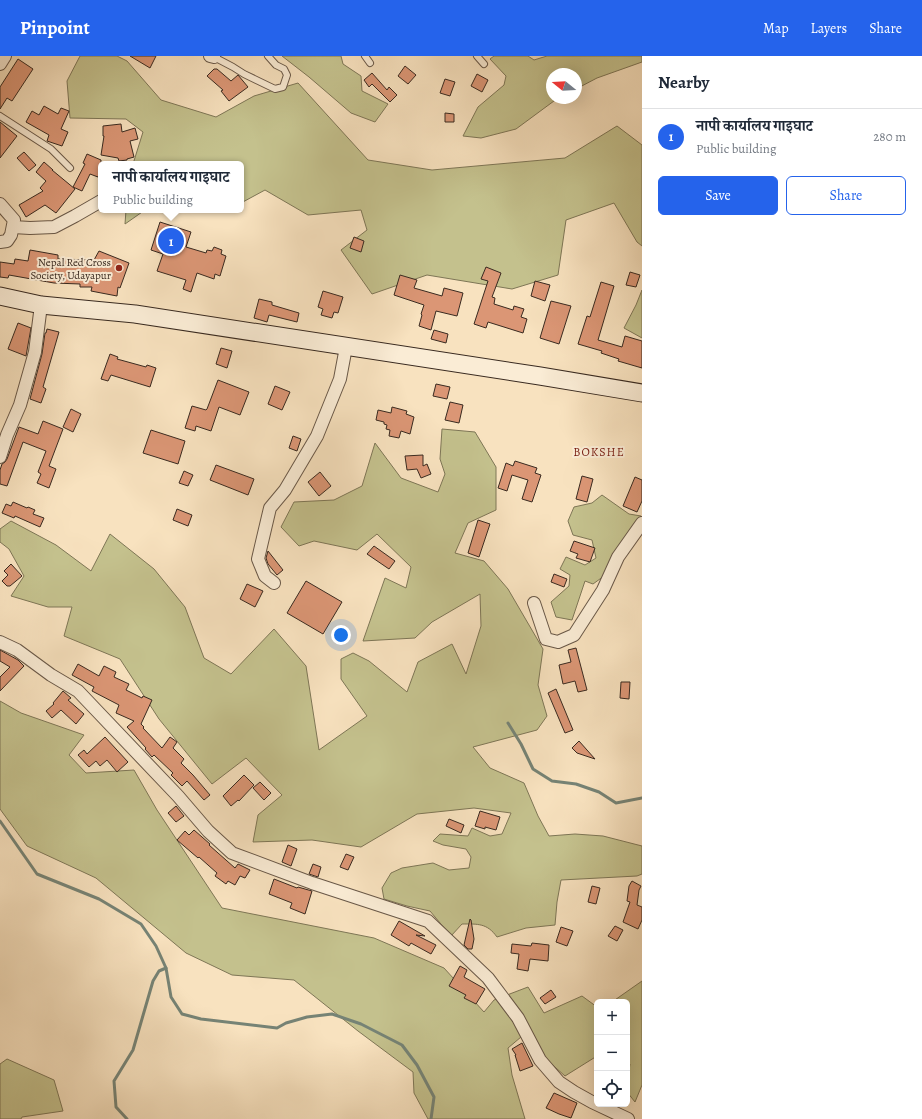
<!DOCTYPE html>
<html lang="en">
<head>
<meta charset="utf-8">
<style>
  body { margin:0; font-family:Alegreya,"Noto Serif Devanagari",serif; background:#f6f6f7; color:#1f2937 }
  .controls { position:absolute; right:12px; bottom:12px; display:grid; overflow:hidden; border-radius:6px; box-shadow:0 4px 16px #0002 }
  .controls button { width:36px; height:36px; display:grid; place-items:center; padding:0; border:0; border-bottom:1px solid #e0e1e3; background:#fff; color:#1f2937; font:20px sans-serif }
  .compass { position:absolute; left:546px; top:12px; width:36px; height:36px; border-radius:50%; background:#fff; box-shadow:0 4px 16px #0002; rotate:288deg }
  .you { position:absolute; left:341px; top:579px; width:14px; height:14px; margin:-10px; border:3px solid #fff; border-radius:50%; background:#1a73e8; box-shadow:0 0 0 6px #1a73e833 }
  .badge { display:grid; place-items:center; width:26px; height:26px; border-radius:50%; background:#2563eb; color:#fff; font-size:13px; font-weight:700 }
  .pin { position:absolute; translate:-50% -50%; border:2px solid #fff; box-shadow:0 1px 4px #0006 }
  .popup { position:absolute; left:98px; top:105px; width:146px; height:52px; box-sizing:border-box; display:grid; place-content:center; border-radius:6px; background:#fff; filter:drop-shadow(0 1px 3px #0005); font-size:13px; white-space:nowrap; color:#747a83 }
  .popup b { font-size:15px; color:#1f2937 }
  .popup::after { content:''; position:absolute; left:50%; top:100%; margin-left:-8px; border:8px solid transparent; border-top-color:#fff }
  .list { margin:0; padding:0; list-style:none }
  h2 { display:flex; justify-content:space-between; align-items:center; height:52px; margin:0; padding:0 16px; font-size:17px }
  h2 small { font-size:13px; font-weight:400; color:#747a83 }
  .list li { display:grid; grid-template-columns:26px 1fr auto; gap:12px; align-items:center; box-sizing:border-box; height:56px; padding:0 16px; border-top:1px solid #e0e1e3 }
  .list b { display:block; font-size:15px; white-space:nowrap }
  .list p { margin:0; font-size:13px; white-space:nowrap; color:#747a83 }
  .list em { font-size:13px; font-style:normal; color:#747a83 }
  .actions { display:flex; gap:8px; padding:12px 16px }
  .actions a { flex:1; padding:9px 0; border:1px solid #2563eb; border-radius:6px; text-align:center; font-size:14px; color:#2563eb }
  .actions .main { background:#2563eb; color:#fff }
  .icon { flex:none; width:22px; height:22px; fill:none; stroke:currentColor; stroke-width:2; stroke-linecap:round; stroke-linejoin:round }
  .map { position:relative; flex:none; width:642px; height:1063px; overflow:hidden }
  header { display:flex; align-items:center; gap:24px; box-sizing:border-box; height:56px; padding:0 20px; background:#2563eb; color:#fff }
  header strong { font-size:19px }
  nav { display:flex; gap:22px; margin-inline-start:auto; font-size:14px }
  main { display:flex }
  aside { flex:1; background:#fff }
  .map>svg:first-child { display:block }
</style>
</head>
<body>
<header>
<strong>Pinpoint</strong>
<nav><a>Map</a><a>Layers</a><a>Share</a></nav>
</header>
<main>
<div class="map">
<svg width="642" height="1063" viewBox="0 0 642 1063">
  <rect width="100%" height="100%" fill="#f8e2bf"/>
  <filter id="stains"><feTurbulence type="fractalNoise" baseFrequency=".005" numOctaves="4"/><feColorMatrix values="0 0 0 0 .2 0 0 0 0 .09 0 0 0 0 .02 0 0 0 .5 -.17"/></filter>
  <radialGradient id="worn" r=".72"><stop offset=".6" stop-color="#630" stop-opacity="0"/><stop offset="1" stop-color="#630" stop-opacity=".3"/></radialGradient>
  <g fill="#c4c18d" stroke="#7e7656">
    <polygon points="80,0 117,0 127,5 161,44 216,61 254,40 298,27 368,104 432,114 565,102 617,70 642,89 642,190 637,186 614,147 566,164 558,219 512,233 427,219 372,238 341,194 367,174 361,154 308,159 265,134 241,147 241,108 133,108 143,76 126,63 70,62 67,25"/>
    <polygon points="282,0 341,0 343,8 361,20 362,35 388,48 375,66 351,57 309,21"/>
    <polygon points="494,0 528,0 534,4 547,0 642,0 642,6 597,22 576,33 576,18 552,18 552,42 558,42 516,73 481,82 463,80 478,51 504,29 506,20 490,3"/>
    <polygon points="126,154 145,154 125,168"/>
    <polygon points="642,234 642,282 624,272 636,249"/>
    <path d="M442,373L475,376L496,411V454L468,467L455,497L484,505L508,533L543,593L538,629L547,660L537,674L473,691L490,712L524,727L538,760L549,780L575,778L603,780L642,790V818L637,820L561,824L557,846L555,869L526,872L497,881C487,867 478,868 462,868L451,880L430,855L407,850L384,843L382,832L391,817L402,812L433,807L449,814L469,812L471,801L466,793L443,789L433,785L440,778L468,780L472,772L490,780L502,778L511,757L474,752L417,758L361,791L312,784L253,786L258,759L282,739L246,702L212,728L159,663L120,603L64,580L72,551H48L11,540L24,520L9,493L0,486V473L11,465L56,489L91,515L110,478L154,513L185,551L204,602L231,618L274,573L306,610L319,694L367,660L341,623V603L353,597L369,605L407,636L418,606L452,588L466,618L481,570L480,538L432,566L415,582L363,585L385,522L406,532L411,511L377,478L357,494L314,485L299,490L281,471L294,446L334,444L362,430L375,387L401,422L438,436L445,418L440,403Z"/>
    <polygon points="602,439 629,458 641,460 604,520 593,528 585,525 572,564 556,561 551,546 569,530 570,519 560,513 566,501 585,509 596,502 592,484 573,479 568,465 574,451 592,447"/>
    <polygon points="0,645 21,657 84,679 69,699 86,717 134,714 157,754 222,852 374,882 444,912 484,956 494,944 528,931 544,957 582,940 597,951 597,1000 565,1020 521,981 508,992 512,1019 525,1063 428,1063 414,1037 413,1016 358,975 294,924 232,919 186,897 96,822 27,790 0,753"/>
    <polygon points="642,925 642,1029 635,1046 627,1036 627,1026 630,1008 627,1007 627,946 612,946"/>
    <polygon points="7,1003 54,1024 63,1055 22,1061 21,1063 0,1063 0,1008"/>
  </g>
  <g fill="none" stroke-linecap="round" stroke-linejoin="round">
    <g stroke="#768375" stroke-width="3">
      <polyline points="508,667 521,688 533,713 552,725 576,728 599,736 616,747 642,742"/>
      <polyline points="0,765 37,818 99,843 141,868 156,890 166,912 171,941 182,958 201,963 277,972 286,967 307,961 332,958 361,968 402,989 417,1009 434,1041 431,1063"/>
      <polyline points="127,1063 116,1051 114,1025 133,994 153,925 159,915 166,912"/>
    </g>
  </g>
  <g fill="#db9675" stroke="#392a20">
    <polygon points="130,0 156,0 150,12"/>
    <polygon points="18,3 33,13 12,45 7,42 0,53 0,31"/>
    <polygon points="405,10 416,19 408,28 398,20"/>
    <polygon points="214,13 217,13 231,25 238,19 248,31 229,45 221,35 223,34 207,20"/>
    <polygon points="372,17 387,34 389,31 397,39 390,46 372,28 369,31 364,24"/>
    <polygon points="477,18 488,24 482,36 471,30"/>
    <polygon points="445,23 455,26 450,40 440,37"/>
    <polygon points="44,50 58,58 61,52 69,55 61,73 68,76 62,90 47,85 49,79 26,66 32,55 39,59"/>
    <polygon points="445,57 454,58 454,66 445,66"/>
    <polygon points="0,66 17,80 0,102"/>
    <polygon points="121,68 122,76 135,72 138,83 130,85 134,101 127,103 127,104 119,105 118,102 101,99 104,80 103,80 103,70"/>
    <polygon points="24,96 36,109 29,115 17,102"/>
    <polygon points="87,98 101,104 101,112 98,121 90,118 82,135 73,131 85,108 83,107"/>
    <polygon points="44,106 53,114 52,114 75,133 56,157 45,149 26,161 19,149 43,135 40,132 46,125 36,116"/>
    <polygon points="160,166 191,176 186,191 206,197 207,194 212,195 214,191 222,194 221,198 226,200 220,220 215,218 214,223 197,217 191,236 183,233 186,224 157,215 163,198 151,194"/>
    <polygon points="354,181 364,185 361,196 350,192"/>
    <polygon points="30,194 58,199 58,203 94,204 99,195 129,207 120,232 118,231 117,240 91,235 92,231 80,231 80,228 54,227 9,219 8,222 0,221 0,206 14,208 15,203 28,205"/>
    <polygon points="486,211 501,217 492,241 495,242 494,248 513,254 514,250 524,253 521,261 527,263 523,277 488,266 486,272 474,268 488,225 481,223"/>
    <polygon points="630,216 640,219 636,231 626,229"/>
    <polygon points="400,219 417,224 414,232 442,240 444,232 463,237 457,260 436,255 431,274 419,270 422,259 421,258 424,249 394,239"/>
    <polygon points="535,225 550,229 545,245 531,240"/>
    <polygon points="601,226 614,230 598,284 622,291 625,280 642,285 642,312 618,305 619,303 601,297 602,295 578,288 587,260 590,261"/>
    <polygon points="323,235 343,241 338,257 334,256 332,262 321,259 323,253 318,251"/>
    <polygon points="259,243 272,246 272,249 299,257 297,266 269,259 267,266 254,262"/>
    <polygon points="551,245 571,250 559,288 540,282"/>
    <polygon points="18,267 31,272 26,300 8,293"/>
    <polygon points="47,273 59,276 43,331 46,333 41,347 30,343 42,298 45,277 46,277"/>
    <polygon points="434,274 448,278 446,287 431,283"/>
    <polygon points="221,292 232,295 227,312 216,308"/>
    <polygon points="110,298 118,301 117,303 146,311 147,309 156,312 150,331 111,319 108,325 101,323"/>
    <polygon points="218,324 249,336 240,359 219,351 211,375 196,370 195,375 185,372 192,350 206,354 207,353"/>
    <polygon points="436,328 450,331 447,343 433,340"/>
    <polygon points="275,330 290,336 282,354 268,348"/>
    <polygon points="450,346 463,349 459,367 445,364"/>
    <polygon points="392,351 407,355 406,358 414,361 410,378 401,375 399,382 389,380 390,374 386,373 387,369 384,368 384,366 376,364 378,354 391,357"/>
    <polygon points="71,353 81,358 73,376 63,371"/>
    <polygon points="43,365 63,373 49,410 56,413 49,432 37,427 41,418 38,416 46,395 23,386 7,430 0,428 0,414 2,408 5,406 7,403 19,371 38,378"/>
    <polygon points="151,374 185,385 178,408 143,397"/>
    <polygon points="293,380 301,383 297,395 289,392"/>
    <polygon points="423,399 423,410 427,408 431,418 421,422 417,413 407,414 405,400"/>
    <polygon points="515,405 537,412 535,417 541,419 532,446 522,443 528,424 512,419 507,435 498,432 506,407 513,410"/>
    <polygon points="216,409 254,423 248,439 210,424"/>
    <polygon points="184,415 193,419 188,430 179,427"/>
    <polygon points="320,416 331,430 319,440 308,426"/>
    <polygon points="582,420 593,423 587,446 576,443"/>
    <polygon points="635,421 642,424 642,445 637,456 623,450"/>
    <polygon points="13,446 27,452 28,451 35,454 33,458 44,462 40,471 15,460 14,462 2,457 6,448 11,450"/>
    <polygon points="177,453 192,459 188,470 173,464"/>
    <polygon points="478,464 490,468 479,501 468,497"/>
    <polygon points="574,485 595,492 590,506 576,502 578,498 570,495"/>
    <polygon points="374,490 395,505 389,513 367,498"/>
    <polygon points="268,495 283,514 277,519 268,508 266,502"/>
    <polygon points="11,508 22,520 10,530 7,530 2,525 8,519 4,515"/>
    <polygon points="554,518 567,523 564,531 551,526"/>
    <polygon points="306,525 342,546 323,578 287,557"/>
    <polygon points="247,528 263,535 255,551 240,543"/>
    <polygon points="576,592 587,634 578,636 575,625 563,628 559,609 571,606 568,594"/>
    <polygon points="0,594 18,604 24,610 0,635 0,621 10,611 0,605"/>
    <polygon points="78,608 99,620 104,610 116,616 114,621 129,628 126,634 142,642 143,640 152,644 141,668 144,671 143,672 162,692 170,681 177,686 173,692 184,703 181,707 193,719 210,739 204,744 187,725 182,730 171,719 173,717 154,699 152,701 145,693 146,692 127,671 134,665 116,657 119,649 92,635 94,631 72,619"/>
    <polygon points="621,626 630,626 629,643 620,642"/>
    <polygon points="556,633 573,674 565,677 548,637"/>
    <polygon points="63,635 71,642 68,644 84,658 76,668 61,654 52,662 46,655 54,648 53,647"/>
    <polygon points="105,681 128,706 117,716 107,704 100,710 96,705 89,711 78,699 84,694 87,698"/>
    <polygon points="579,685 595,703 577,697 572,692"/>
    <polygon points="244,719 254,729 239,745 238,744 231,750 223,740"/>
    <polygon points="260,726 271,737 264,744 253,732"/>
    <polygon points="176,750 184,760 176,766 168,757"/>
    <polygon points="480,755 500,761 496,774 485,771 485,773 475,770"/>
    <polygon points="449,763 464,769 461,777 446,770"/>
    <polygon points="194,774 210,788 209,789 235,812 238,808 250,814 245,822 240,820 235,829 228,825 226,828 215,820 217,817 199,801 198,802 177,784 185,775 189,779"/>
    <polygon points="288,789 297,793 291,810 282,806"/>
    <polygon points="346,798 354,801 348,814 340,811"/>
    <polygon points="313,808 321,811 318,821 309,818"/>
    <polygon points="274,823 297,832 298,831 312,835 305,858 290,852 292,847 269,838"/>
    <polygon points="632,825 641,830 639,834 637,849 642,851 642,864 638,873 623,866 630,846 627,845 629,830"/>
    <polygon points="592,830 600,832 596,848 588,846"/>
    <polygon points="470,863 471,864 474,883 472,893 468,893 464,889"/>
    <polygon points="399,865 425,880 416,879 436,889 431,898 411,887 409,890 391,879"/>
    <polygon points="615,870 623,874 617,885 608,880"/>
    <polygon points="561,871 573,875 567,890 556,886"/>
    <polygon points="532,887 549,889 548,905 530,903 528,915 517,913 519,898 511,897 512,888 531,890"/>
    <polygon points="460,910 467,914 464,921 485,933 476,948 464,942 466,939 449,930"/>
    <polygon points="551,934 556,941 545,948 540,942"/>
    <polygon points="522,987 533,1010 520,1015 515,999 516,999 512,993"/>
    <polygon points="554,1037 577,1047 571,1062 559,1058 546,1052"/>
  </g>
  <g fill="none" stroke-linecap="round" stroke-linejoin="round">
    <defs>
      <g id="service">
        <polyline points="365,0 370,7"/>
        <polyline points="477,0 484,8"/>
        <polyline points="214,1 233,11 244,18 275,33 283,31 287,19 284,13 276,9 268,0"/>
        <polyline points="0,60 51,93 70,112"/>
      </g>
      <g id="minor">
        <polyline points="210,0 214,1"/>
        <polyline points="0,8 5,0"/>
        <polyline points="0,148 14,164 11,179 7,185 0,186"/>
        <polyline points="13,171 30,172 54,171 75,160 101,145"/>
        <polyline points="0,401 7,379 20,349 35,296 41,249"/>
        <polyline points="274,527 265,520 258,503 270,452 285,434 317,380 340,323 346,291"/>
        <polyline points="534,547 546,583 558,586 574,579 603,534 618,501 642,467"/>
        <polyline points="0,586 17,594 51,619 78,635 178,740 208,775 232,797 312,827 428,865 488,922 518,962 540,1004 559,1026 574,1036 592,1046 628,1063"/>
      </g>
      <polyline id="secondary" points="0,240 41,249 135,258 540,320 642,337"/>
    </defs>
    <use href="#service" stroke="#695848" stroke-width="8"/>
    <use href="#minor" stroke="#695848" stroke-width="14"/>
    <use href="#secondary" stroke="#392a20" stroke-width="19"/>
    <use href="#service" stroke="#faecd5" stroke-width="6"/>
    <use href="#minor" stroke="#faecd5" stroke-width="12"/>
    <use href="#secondary" stroke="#faecd5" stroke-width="17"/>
  </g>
  <circle fill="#8f2418" stroke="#faecd5" stroke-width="1.5" cx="119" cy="212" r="4"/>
  <g text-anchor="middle" stroke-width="4" stroke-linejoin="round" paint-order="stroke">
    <g font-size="11" fill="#392a20" stroke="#faecd5" text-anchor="end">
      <text x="111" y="210">Nepal Red Cross<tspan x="111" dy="13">Society, Udayapur</tspan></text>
    </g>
    <g font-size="12" letter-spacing="1" fill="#7a1f14" stroke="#faecd5">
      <text x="599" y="400">BOKSHE</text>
    </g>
  </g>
  <rect width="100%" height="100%" filter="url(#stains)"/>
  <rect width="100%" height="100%" fill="url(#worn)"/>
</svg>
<div class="controls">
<button>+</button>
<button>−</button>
<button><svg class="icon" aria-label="locate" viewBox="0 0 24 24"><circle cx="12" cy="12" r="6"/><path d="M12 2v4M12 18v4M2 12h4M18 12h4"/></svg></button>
</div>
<svg class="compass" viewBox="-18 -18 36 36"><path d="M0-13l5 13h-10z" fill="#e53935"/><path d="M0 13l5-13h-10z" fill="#747a83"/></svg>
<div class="you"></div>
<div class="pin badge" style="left:171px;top:185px">1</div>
<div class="popup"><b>नापी कार्यालय गाइघाट</b>Public building</div>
</div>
<aside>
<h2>Nearby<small></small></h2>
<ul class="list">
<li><span class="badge">1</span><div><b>नापी कार्यालय गाइघाट</b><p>Public building</p></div><em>280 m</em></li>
</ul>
<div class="actions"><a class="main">Save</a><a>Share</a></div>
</aside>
</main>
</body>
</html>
